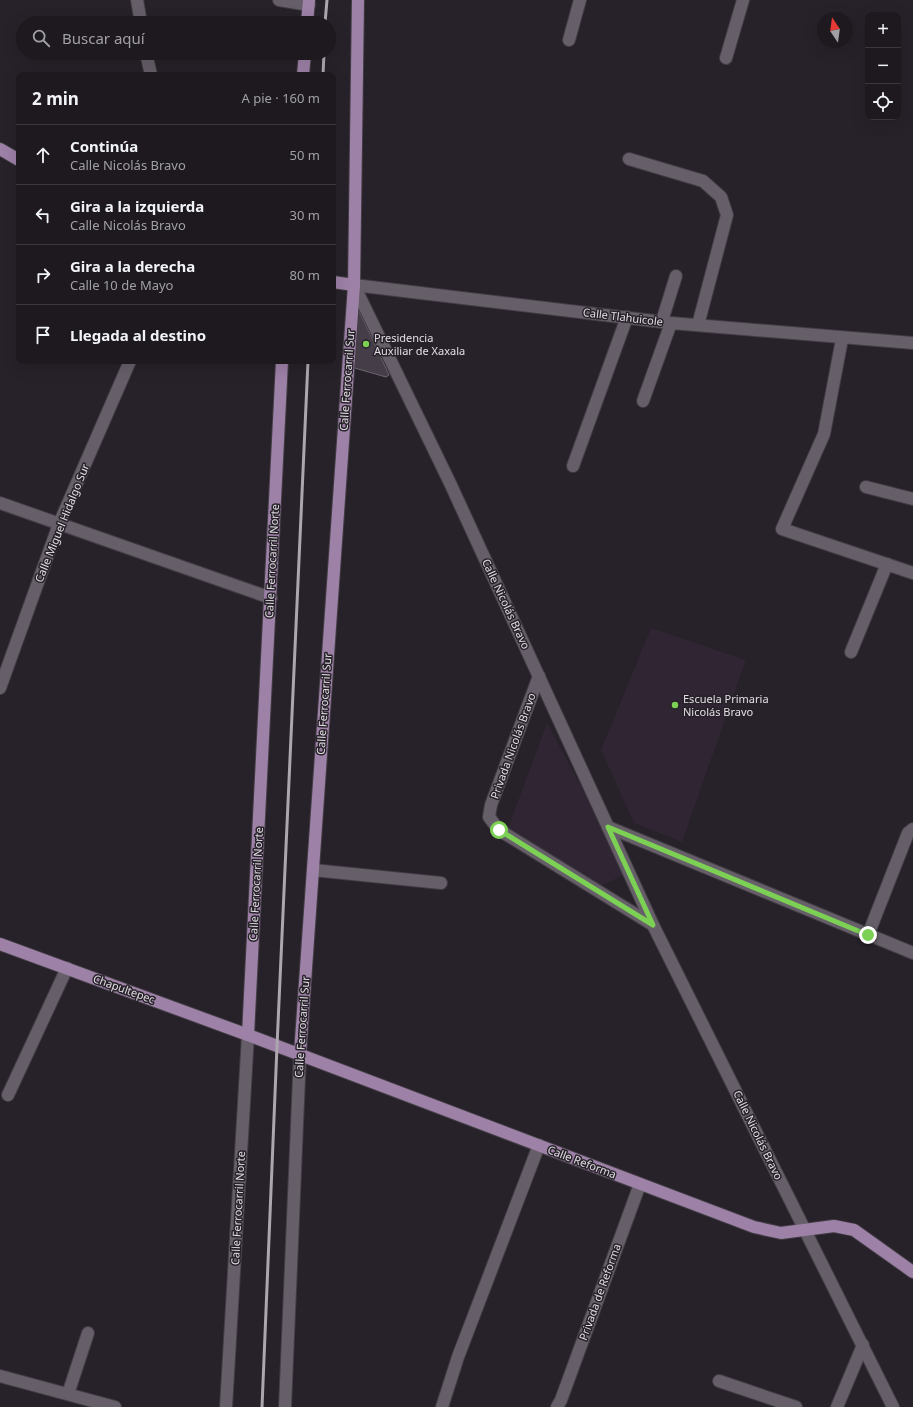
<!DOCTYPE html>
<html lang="es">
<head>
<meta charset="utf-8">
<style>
  body { margin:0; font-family:"Noto Sans",sans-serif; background:#252228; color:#f1f3f6 }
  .controls { position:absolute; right:12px; top:12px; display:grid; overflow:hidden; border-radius:8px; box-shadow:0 4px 16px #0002 }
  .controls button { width:36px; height:36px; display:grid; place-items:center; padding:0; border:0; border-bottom:1px solid #3b383d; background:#1d191f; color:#f1f3f6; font:20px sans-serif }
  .compass { position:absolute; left:817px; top:12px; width:36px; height:36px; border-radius:50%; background:#1d191f; box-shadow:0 4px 16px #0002; rotate:347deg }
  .stop { position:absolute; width:12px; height:12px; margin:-9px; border:3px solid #7cd155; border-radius:50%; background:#fff }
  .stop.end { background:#7cd155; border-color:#fff; box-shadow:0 1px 4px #0008 }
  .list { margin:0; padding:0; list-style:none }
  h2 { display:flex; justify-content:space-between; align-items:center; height:52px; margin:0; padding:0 16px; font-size:17px }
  h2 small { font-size:13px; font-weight:400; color:#a0a0a4 }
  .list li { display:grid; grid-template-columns:26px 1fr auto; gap:12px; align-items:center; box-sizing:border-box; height:60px; padding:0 16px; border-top:1px solid #3b383d }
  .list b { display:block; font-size:15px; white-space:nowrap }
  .list p { margin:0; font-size:13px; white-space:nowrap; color:#a0a0a4 }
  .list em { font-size:13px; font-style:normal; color:#a0a0a4 }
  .icon { flex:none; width:22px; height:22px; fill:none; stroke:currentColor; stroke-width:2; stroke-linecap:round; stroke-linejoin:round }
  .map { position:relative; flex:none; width:913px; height:1407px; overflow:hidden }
  .search { position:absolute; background:#1d191f; box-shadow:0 4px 16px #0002; left:16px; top:16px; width:320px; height:44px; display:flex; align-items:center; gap:10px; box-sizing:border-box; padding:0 14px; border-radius:22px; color:#a0a0a4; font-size:15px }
  .panel { position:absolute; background:#1d191f; box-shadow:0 4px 16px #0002; left:16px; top:72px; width:320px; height:292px; border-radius:8px }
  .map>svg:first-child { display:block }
</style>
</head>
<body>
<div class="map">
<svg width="913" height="1407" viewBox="0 0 913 1407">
  <rect width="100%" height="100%" fill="#272129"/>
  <g fill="#2f2533">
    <polygon points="651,628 746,660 682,842 634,823 601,750"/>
    <polygon points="547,723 628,873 599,887 508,828"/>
  </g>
  <polygon fill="#453e48" stroke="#6c656f" points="354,312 360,313 389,375 386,377 351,367"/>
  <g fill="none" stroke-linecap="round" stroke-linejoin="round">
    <defs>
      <g id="minor">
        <polyline points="137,0 141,23"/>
        <polyline points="279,0 309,5"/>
        <polyline points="569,40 580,0"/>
        <polyline points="146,53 151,75"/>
        <polyline points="726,58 743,0"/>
        <polyline points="629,159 703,181 721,197 727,215 698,325"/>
        <polyline points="354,285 450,483 653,925 893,1407"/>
        <polyline points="354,285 671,323 913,343"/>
        <polyline points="662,321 676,276"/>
        <polyline points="842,339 824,434 782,529 913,573"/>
        <polyline points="643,401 671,323"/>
        <polyline points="573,466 627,317"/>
        <polyline points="866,487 913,499"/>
        <polyline points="0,503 271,598"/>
        <polyline points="851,652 887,564"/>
        <polyline points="539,676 491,805 489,817 499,830 653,925"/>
        <polyline points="0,688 59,524 130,361"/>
        <polyline points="608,827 913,953"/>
        <polyline points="313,870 441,883"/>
        <polyline points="868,935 908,833 913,829"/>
        <polyline points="8,1095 67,968"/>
        <polyline points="0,1376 115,1407"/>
        <polyline points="719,1381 796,1407"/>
        <polyline points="68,1394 88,1333"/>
        <polyline points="226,1407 248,1035"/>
        <polyline points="285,1407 300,1054"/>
        <polyline points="442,1407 458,1357 539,1145"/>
        <polyline points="557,1407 561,1400 640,1184"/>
        <polyline points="837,1407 863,1345"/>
      </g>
      <g id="major">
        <polyline points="307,23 309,0"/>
        <polyline points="303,75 305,53"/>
        <polyline points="0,149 19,160"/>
        <polyline points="333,282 354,285"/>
        <polyline points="0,944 248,1035 754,1227 781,1233 834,1226 854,1230 913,1272"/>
        <polyline points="248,1035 282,361"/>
        <polyline points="300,1054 354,285 358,0"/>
      </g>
    </defs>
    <use href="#minor" stroke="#423d44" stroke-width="14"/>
    <use href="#major" stroke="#423d44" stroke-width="14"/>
    <use href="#minor" stroke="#665f69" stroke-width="12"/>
    <use href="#major" stroke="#9d81a7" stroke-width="12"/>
    <g stroke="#aca7ae" stroke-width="3">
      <polyline points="325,23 327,0"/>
      <polyline points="323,75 324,53"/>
      <polyline points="262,1407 277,1046 308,361"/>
    </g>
  </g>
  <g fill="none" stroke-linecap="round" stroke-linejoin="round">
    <polyline stroke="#7cd155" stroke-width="5" points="499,830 653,925 608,827 868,935"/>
  </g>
  <g fill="#7cd155" stroke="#272129" stroke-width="1.5">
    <circle cx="366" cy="344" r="4"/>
    <circle cx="675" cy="705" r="4"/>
  </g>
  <g text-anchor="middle" stroke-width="3" stroke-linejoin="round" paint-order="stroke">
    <g font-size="11" fill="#e1dde3" stroke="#272129">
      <text transform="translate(623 317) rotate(7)" y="4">Calle Tlahuicole</text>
      <text transform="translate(347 380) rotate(-86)" y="4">Calle Ferrocarril Sur</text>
      <text transform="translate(62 523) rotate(-68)" y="4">Calle Miguel Hidalgo Sur</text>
      <text transform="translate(272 561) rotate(-87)" y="4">Calle Ferrocarril Norte</text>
      <text transform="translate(506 604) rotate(65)" y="4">Calle Nicolás Bravo</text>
      <text transform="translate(324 704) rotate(-86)" y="4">Calle Ferrocarril Sur</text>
      <text transform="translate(513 746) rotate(-70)" y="4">Privada Nicolás Bravo</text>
      <text transform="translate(256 884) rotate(-87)" y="4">Calle Ferrocarril Norte</text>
      <text transform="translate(124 989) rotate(20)" y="4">Chapultepec</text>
      <text transform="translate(302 1027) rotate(-86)" y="4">Calle Ferrocarril Sur</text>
      <text transform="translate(758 1135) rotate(64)" y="4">Calle Nicolás Bravo</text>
      <text transform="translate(582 1162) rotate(21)" y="4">Calle Reforma</text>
      <text transform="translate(238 1208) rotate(-87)" y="4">Calle Ferrocarril Norte</text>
      <text transform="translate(600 1292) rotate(-70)" y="4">Privada de Reforma</text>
    </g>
    <g font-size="11" fill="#e1dde3" stroke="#272129" text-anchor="start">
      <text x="374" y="342">Presidencia<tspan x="374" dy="13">Auxiliar de Xaxala</tspan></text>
      <text x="683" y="703">Escuela Primaria<tspan x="683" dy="13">Nicolás Bravo</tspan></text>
    </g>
  </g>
</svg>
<div class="controls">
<button>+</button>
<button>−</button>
<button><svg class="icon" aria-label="locate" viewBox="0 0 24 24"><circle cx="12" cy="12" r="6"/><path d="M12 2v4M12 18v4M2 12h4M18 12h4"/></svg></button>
</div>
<svg class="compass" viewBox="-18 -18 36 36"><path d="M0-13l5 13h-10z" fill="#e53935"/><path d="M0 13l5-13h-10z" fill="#a0a0a4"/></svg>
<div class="stop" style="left:499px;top:830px"></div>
<div class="stop end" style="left:868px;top:935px"></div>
<div class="search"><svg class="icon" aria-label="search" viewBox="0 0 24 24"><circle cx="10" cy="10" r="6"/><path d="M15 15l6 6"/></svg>Buscar aquí</div>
<section class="panel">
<h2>2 min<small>A pie · 160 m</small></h2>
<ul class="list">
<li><svg class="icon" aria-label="ahead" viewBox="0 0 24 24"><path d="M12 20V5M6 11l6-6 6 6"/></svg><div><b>Continúa</b><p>Calle Nicolás Bravo</p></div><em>50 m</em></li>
<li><svg class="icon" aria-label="left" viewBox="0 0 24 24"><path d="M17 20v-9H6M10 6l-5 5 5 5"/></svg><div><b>Gira a la izquierda</b><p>Calle Nicolás Bravo</p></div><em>30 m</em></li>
<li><svg class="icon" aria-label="right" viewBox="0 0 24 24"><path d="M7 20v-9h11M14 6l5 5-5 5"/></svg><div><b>Gira a la derecha</b><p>Calle 10 de Mayo</p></div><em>80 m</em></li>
<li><svg class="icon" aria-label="arrive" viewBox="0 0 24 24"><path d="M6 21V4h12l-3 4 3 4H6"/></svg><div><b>Llegada al destino</b></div></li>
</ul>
</section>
</div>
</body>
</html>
